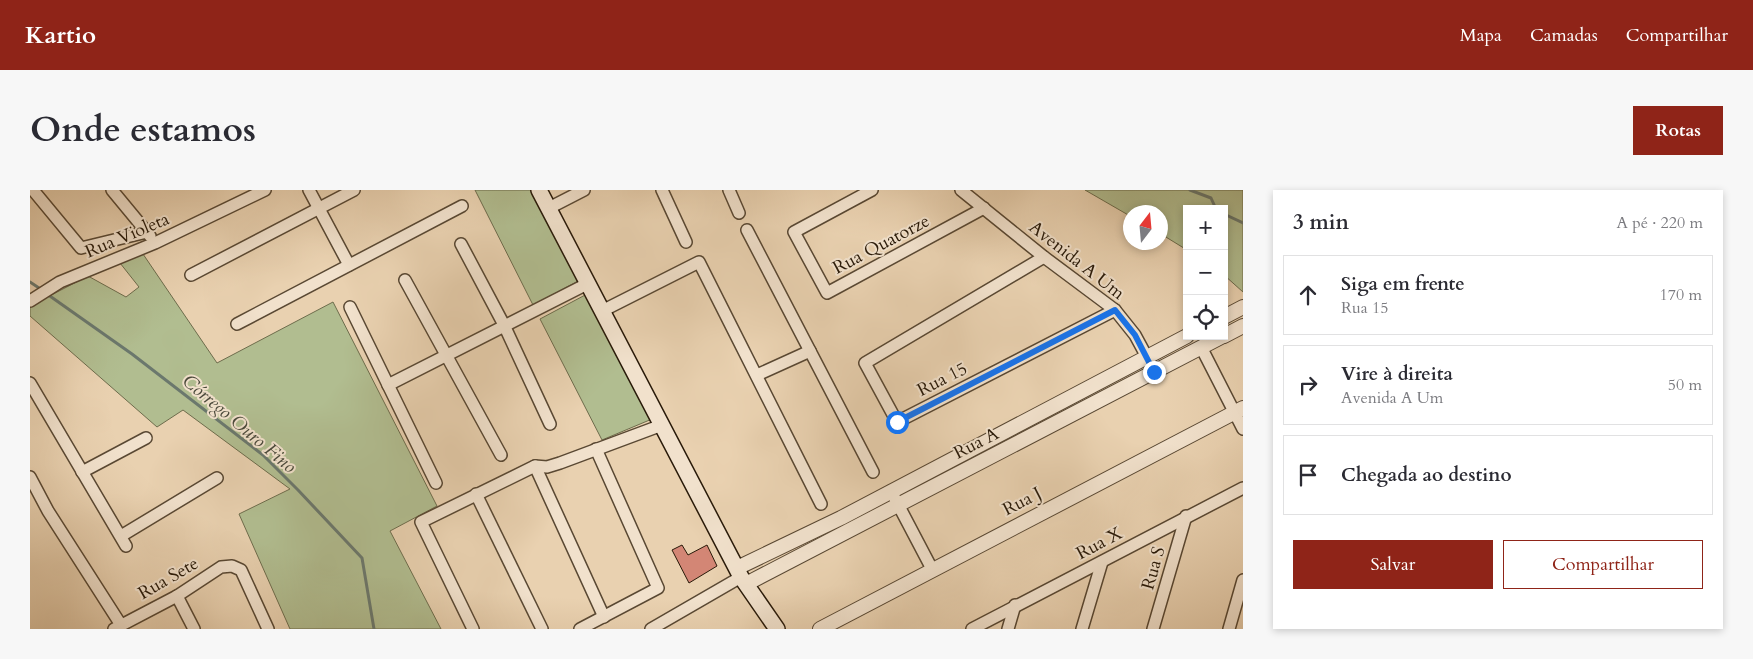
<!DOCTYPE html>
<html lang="pt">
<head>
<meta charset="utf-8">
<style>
  body { margin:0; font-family:Cardo,serif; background:#f7f7f7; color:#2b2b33 }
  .controls { position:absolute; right:15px; top:15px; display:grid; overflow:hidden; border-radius:0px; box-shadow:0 2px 8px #0003 }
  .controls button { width:45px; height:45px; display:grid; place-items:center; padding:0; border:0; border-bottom:1px solid #e1e1e2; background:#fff; color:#2b2b33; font:25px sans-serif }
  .compass { position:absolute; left:1093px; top:15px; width:45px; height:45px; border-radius:50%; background:#fff; box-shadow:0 2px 8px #0003; rotate:16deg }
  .stop { position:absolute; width:15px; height:15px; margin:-11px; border:4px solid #1a73e8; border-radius:50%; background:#fff }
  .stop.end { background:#1a73e8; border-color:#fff; box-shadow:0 1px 5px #0008 }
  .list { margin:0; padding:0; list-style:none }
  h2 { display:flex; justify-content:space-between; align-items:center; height:65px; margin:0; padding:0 20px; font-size:21px }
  h2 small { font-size:16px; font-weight:400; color:#7c7c81 }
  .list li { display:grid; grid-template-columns:32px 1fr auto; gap:15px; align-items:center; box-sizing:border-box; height:80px; margin:0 10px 10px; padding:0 10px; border:1px solid #e1e1e2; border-radius:0px }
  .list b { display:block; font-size:19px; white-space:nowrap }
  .list p { margin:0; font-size:16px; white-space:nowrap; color:#7c7c81 }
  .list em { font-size:16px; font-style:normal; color:#7c7c81 }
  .actions { display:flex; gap:10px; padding:15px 20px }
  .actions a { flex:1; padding:11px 0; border:1px solid #8f2418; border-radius:0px; text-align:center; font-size:18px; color:#8f2418 }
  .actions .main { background:#8f2418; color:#fff }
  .icon { flex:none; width:28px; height:28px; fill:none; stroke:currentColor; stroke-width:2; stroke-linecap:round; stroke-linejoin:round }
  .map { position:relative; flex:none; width:1213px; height:439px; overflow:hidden; border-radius:0px }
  header { display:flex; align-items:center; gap:30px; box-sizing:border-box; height:70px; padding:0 25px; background:#8f2418; color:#fff }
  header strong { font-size:24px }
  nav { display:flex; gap:28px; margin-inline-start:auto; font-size:18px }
  .intro { display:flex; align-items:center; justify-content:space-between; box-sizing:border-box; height:120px; padding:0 30px }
  h1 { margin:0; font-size:35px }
  .button { padding:12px 22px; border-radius:0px; background:#8f2418; color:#fff; font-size:18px; font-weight:700 }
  main { display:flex; gap:30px; padding:0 30px }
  aside { flex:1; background:#fff; border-radius:0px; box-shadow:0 2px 8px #0003 }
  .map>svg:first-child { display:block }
</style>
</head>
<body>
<header>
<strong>Kartio</strong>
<nav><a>Mapa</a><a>Camadas</a><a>Compartilhar</a></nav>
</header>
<div class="intro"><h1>Onde estamos</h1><a class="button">Rotas</a></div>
<main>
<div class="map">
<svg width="1213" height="439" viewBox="0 0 1213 439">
  <rect width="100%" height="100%" fill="#e9d1b0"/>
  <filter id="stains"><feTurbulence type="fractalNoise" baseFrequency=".004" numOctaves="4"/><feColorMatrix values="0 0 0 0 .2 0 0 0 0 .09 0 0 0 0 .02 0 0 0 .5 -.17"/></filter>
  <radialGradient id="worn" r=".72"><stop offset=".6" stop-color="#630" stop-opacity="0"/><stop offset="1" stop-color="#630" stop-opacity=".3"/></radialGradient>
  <g fill="#b1bd90" stroke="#6d6c4c">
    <polygon points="445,0 503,0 550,90 503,115"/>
    <polygon points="1055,0 1213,0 1213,102 1194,85 1194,19 1157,19 1157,60 1131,44 1130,22 1100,22 1100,26"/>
    <polygon points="113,64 187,173 303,112 407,316 360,341 411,439 260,439 209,324 260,299 153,220 127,237 0,126 0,116 58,86 96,107 109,97 90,73"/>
    <polygon points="557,104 622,229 572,250 510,129"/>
  </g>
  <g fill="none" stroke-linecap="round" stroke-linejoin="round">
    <g stroke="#6b786d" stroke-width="3">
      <polyline points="1160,0 1181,8 1186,19"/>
      <polyline points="1194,24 1213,33"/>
      <polyline points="0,92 12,100"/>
      <polyline points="17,104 102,164 233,265 268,300 332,368 344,439"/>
    </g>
  </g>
  <polygon fill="#d38675" stroke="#291a09" points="652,355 658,365 677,355 687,376 659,393 642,360"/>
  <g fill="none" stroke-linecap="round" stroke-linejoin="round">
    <defs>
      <g id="minor">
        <polyline points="3,0 51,58 117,42"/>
        <polyline points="82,0 120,46"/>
        <polyline points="279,0 319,75"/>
        <polyline points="632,0 656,52"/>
        <polyline points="699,0 709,23"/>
        <polyline points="842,0 764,42 797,103 954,18"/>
        <polyline points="931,0 1014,67 1085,120 1105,145 1125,182"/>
        <polyline points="519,18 554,0"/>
        <polyline points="717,40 843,282"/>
        <polyline points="431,54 474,135 520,234"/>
        <polyline points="1014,67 835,173 867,232 1085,120"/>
        <polyline points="161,85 324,0"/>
        <polyline points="375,90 471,265"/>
        <polyline points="0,111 30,92 125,53 235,0"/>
        <polyline points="320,117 406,293"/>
        <polyline points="572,121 669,72 791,314"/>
        <polyline points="207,134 432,16"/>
        <polyline points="1171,157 1213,239"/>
        <polyline points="727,185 780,161"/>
        <polyline points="0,193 96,356"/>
        <polyline points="358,195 557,94"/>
        <polyline points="505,276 574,427"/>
        <polyline points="52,282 116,248"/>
        <polyline points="0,287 18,321 91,435"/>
        <polyline points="861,301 902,379"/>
        <polyline points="446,304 512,439"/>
        <polyline points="91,346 187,288"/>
        <polyline points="147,406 164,439"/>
        <polyline points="84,439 147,406 191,377 202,376 211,380 238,439"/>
        <polyline points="443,439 391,332 505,276 517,277 530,273 632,235"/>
        <polyline points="550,439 628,398 566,259"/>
        <polyline points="621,439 711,387"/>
        <polyline points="942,439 1213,298"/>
        <polyline points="978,439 985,415"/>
        <polyline points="1052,439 1072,372"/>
        <polyline points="1123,439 1156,326"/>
        <polyline points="1199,439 1213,390"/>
      </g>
      <g id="tertiary">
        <polyline points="1194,127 1213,117"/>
        <polyline points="1194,146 1213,136"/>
        <polyline points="707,378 811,328 1157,146"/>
        <polyline points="716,394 1193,146"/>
        <polyline points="790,439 1213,218"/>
      </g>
      <polyline id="secondary" points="509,0 711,387 747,439"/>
    </defs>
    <use href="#minor" stroke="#594833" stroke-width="14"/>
    <use href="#tertiary" stroke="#594833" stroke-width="16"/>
    <use href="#secondary" stroke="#291a09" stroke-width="18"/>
    <use href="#minor" stroke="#f1e1cc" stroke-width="11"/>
    <use href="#tertiary" stroke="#f1e1cc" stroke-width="14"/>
    <use href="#secondary" stroke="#f1e1cc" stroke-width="15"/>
  </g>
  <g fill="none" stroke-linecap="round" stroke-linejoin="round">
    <polyline stroke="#1a73e8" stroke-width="6" points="867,232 1085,120 1105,145 1124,182"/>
  </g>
  <g text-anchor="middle" stroke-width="4" stroke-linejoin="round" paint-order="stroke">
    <g font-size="18" fill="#291a09" stroke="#f1e1cc">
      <text transform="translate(97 45) rotate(-23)" y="6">Rua Violeta</text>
      <text transform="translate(851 54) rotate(-28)" y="6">Rua Quatorze</text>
      <text transform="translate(1047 70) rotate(38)" y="6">Avenida A Um</text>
      <text transform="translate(912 189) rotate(-27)" y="6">Rua 15</text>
      <text transform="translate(946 253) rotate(-27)" y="6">Rua A</text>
      <text transform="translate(992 311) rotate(-27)" y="6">Rua J</text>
      <text transform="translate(1069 353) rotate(-28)" y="6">Rua X</text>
      <text transform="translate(1123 378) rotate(-74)" y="6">Rua S</text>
      <text transform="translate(138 388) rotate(-30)" y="6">Rua Sete</text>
    </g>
    <g font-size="19" font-style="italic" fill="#4a493b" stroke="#f1e1cc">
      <text transform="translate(210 233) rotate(40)" y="7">Córrego Ouro Fino</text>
    </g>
  </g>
  <rect width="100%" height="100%" filter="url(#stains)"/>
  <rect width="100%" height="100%" fill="url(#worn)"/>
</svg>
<div class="controls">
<button>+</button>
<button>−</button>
<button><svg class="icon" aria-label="locate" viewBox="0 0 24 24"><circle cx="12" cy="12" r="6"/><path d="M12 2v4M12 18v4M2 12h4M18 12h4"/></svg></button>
</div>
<svg class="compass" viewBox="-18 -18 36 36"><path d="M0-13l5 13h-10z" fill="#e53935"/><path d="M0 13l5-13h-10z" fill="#7c7c81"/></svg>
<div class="stop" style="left:867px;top:232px"></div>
<div class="stop end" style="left:1124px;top:182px"></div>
</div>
<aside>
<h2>3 min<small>A pé · 220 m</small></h2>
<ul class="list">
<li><svg class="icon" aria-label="ahead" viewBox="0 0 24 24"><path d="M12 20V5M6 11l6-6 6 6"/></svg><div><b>Siga em frente</b><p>Rua 15</p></div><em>170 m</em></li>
<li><svg class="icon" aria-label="right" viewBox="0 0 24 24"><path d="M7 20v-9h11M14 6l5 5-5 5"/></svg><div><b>Vire à direita</b><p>Avenida A Um</p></div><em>50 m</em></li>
<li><svg class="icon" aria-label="arrive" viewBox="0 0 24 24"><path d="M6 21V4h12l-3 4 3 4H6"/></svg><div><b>Chegada ao destino</b></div></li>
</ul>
<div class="actions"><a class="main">Salvar</a><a>Compartilhar</a></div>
</aside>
</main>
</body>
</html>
